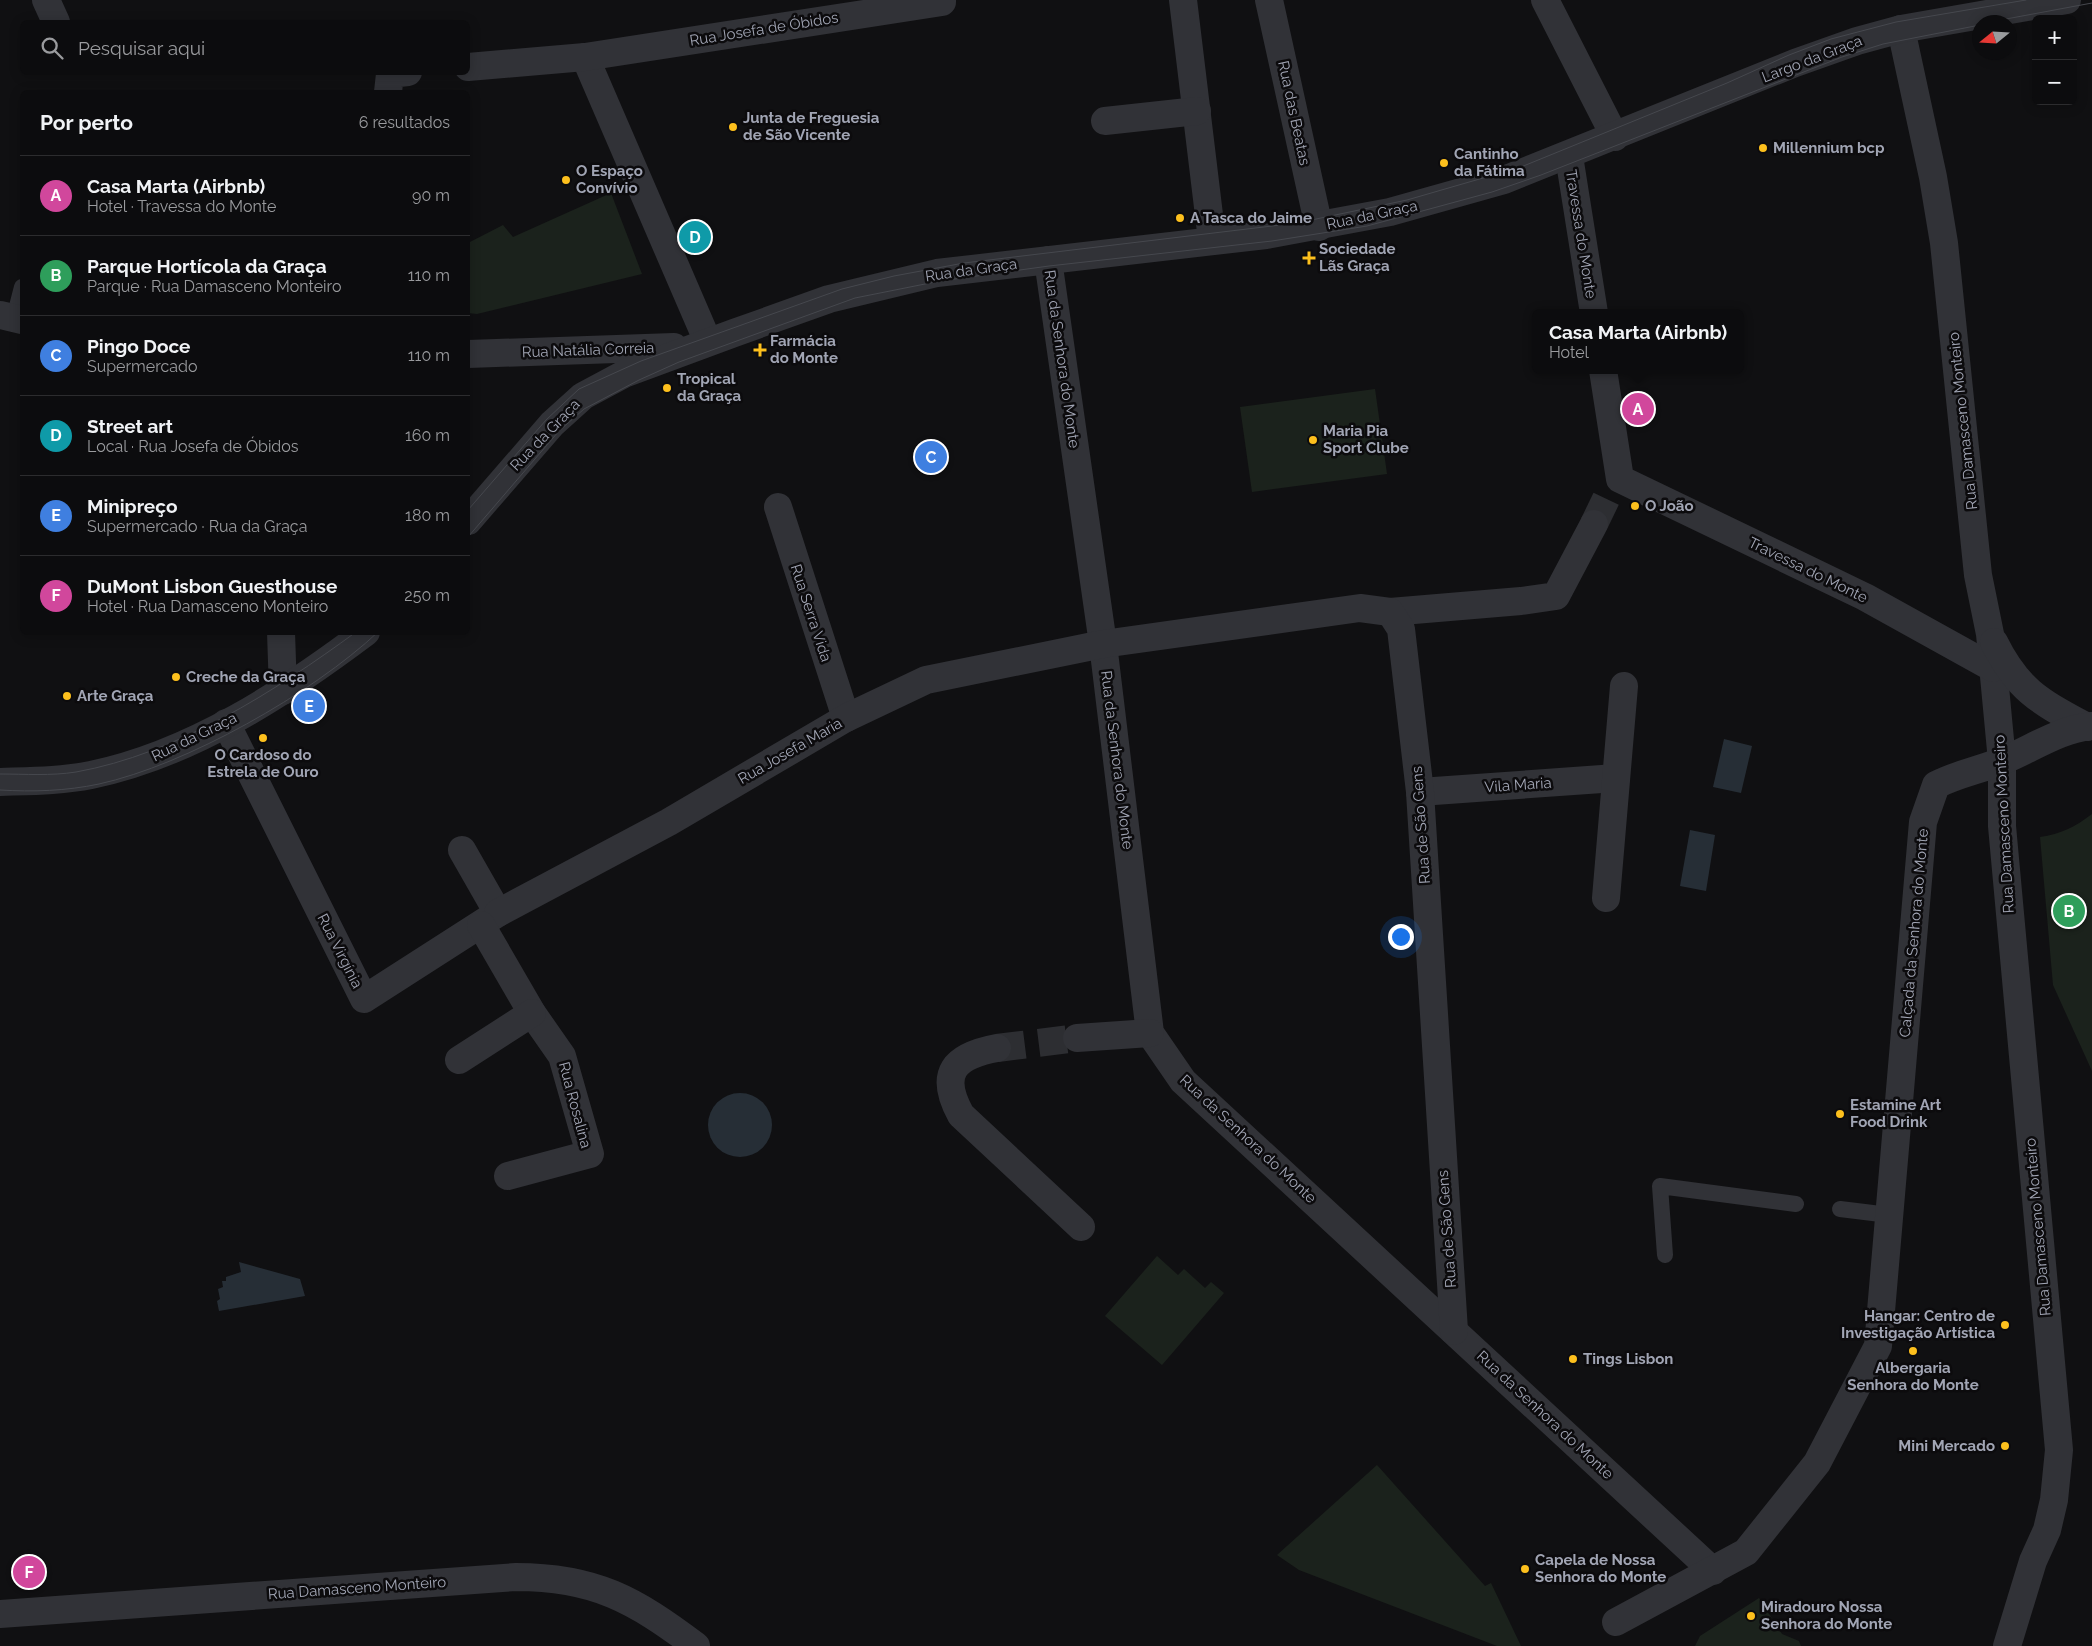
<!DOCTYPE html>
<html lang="pt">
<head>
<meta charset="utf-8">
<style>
  body { margin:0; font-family:Raleway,sans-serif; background:#151517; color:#f1f3f6 }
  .controls { position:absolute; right:15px; top:15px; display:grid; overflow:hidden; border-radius:8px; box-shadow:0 2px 12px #0003 }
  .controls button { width:45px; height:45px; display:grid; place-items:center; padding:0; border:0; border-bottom:1px solid #2c2c2e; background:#0c0c0e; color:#f1f3f6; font:25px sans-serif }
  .compass { position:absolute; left:1972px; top:15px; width:45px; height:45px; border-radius:50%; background:#0c0c0e; box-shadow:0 2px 12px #0003; rotate:252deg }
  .you { position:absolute; left:1400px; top:936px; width:18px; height:18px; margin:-12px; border:4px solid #fff; border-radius:50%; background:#1a73e8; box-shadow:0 0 0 8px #1a73e833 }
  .badge { display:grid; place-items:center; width:32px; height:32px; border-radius:50%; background:#0b8043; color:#fff; font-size:16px; font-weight:700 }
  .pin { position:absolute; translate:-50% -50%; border:2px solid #fff; box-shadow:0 1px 5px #0006 }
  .popup { position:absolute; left:1532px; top:309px; width:212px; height:65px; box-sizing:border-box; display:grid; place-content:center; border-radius:8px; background:#0c0c0e; filter:drop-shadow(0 1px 4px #0005); font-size:16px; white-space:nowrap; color:#9a9b9e }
  .popup b { font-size:19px; color:#f1f3f6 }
  .popup::after { content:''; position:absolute; left:50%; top:100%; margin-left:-10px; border:10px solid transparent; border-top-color:#0c0c0e }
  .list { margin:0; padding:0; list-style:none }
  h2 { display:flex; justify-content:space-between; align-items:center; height:65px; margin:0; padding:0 20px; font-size:21px }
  h2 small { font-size:16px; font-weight:400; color:#9a9b9e }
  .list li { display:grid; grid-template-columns:32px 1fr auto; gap:15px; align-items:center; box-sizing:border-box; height:80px; padding:0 20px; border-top:1px solid #2c2c2e }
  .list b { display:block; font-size:19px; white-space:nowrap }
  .list p { margin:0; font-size:16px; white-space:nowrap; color:#9a9b9e }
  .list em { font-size:16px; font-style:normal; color:#9a9b9e }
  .icon { flex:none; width:28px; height:28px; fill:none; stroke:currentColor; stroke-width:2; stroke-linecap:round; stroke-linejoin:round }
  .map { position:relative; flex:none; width:2092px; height:1646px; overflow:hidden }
  .search { position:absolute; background:#0c0c0e; box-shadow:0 2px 12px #0003; left:20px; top:20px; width:450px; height:55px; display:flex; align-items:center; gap:12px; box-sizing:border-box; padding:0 18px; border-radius:8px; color:#9a9b9e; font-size:19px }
  .panel { position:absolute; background:#0c0c0e; box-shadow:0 2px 12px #0003; left:20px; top:90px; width:450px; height:545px; border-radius:8px }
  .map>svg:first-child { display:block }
</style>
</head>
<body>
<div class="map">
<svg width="2092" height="1646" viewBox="0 0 2092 1646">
  <rect width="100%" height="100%" fill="#101012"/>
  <g fill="#1b221c">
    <polygon points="611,193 642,274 477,314 468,313 468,243 503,225 513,237"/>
    <polygon points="1375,389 1387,474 1252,492 1240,407"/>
    <path d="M2092,814V1071L2053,985L2040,837C2061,834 2075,827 2092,814Z"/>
    <polygon points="1157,1256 1178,1275 1184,1269 1205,1288 1211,1282 1224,1293 1162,1365 1105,1316"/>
    <polygon points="1377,1465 1485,1586 1491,1583 1521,1646 1497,1646 1299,1570 1277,1555"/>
    <polygon points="1759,1598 1782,1634 1799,1641 1801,1646 1695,1646 1700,1636"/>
  </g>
  <g fill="#262e36">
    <polygon points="1724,739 1752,746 1741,793 1713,787"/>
    <polygon points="1690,830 1715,835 1706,891 1680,886"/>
    <circle cx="740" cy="1125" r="32"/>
    <polygon points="239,1262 300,1279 305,1296 219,1311 217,1301 220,1299 218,1289 223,1287 222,1281 226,1281 226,1277 241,1272"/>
  </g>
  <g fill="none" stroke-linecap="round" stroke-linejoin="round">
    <g stroke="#2d2e32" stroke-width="28" stroke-dasharray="28 14" stroke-linecap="butt">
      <polyline points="1594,524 1607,497"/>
      <polyline points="997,1048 1077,1038"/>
    </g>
    <g stroke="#313237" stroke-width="16">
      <polyline points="14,318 22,287"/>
      <polyline points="1840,1209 1889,1215"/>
      <polyline points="1665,1255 1660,1186 1796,1204"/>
    </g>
    <g stroke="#313237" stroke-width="28">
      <polyline points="46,0 56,22"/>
      <polyline points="1183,0 1212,240"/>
      <polyline points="1269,0 1319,227"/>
      <polyline points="1545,0 1615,137"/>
      <polyline points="1901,29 1933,177 1944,243 1978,575 1990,634 2002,761 2002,826 2059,1450 2054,1500 2047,1530 2033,1561 2007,1646"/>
      <polyline points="585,57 708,342"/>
      <polyline points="468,67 585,57 942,2 942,0"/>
      <polyline points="388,92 390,74 408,72"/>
      <polyline points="1105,121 1197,111"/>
      <polyline points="1569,156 1594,313"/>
      <polyline points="1048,260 1103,644 1150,1033 1183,1081 1713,1571"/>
      <polyline points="0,315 22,320"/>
      <polyline points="468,354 674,347"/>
      <polyline points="1603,370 1620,479 1865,597 1993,668"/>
      <polyline points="778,507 846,718"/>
      <polyline points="468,521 552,424 583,396 626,373 734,333 829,299 937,273 1266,235 1390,212 1504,180 1795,63 1857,41 1901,29 2067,0"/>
      <polyline points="1390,612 1521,601 1556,596 1594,524"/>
      <polyline points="281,632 283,691"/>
      <path d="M1994,642C2018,691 2041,702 2087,727"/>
      <polyline points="226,723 364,999 498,913 462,850"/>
      <path d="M0,782C30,781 61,781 91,775C192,754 285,693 366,632"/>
      <polyline points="1420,792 1616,778"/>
      <polyline points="1606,898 1624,686"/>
      <polyline points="498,913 669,822 846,718 926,680 1103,644 1360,608 1390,612 1401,629 1420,792 1454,1331"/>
      <polyline points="481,925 532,1013 562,1056 590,1154 508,1176"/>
      <polyline points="1077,1038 1150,1033"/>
      <path d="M997,1048C954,1056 938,1073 961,1115L1081,1227"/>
      <polyline points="459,1060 532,1013"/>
      <path d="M0,1614L516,1577C595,1577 635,1600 696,1646"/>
      <path d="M1616,1622L1746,1552L1817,1463L1878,1346L1923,822L1936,785C1957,774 1980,770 2002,761C2032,749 2059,729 2092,726"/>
    </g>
    <g stroke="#46484e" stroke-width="1">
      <polyline points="1990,22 2092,3"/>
      <polyline points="468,510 546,420 579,389 641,361 842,289 894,276 964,263 1297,223 1407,200 1521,167 1727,83 1789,55 1831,39 1896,22 2026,0"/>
      <polyline points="468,537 559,431 584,409 639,380 679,362 855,298 940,281 1049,266 1272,241 1367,226 1492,192 1541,175 1842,57 1883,44 1980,25"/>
      <path d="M0,774C25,774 51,776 76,772C177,754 274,692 356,632"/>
      <path d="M0,790C33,792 66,791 99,784C186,765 312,694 378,632"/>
    </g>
  </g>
  <g fill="#fdc01d" stroke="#0c0b0d" stroke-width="2">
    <circle cx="733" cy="127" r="5"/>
    <circle cx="1763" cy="148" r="5"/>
    <circle cx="1444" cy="163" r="5"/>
    <circle cx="566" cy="180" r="5"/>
    <circle cx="1180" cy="218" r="5"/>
    <path d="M1306.5 250.5h5v5h5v5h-5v5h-5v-5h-5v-5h5z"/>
    <path d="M757.5 342.5h5v5h5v5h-5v5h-5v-5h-5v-5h5z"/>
    <circle cx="667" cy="388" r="5"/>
    <circle cx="1313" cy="440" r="5"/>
    <circle cx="1635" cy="506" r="5"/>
    <circle cx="176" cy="677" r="5"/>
    <circle cx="67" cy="696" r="5"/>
    <circle cx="263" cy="738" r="5"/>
    <circle cx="1840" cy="1114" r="5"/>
    <circle cx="2005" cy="1325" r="5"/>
    <circle cx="1913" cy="1351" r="5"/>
    <circle cx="1573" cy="1359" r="5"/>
    <circle cx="2005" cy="1446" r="5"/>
    <circle cx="1525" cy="1569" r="5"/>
    <circle cx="1751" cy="1616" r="5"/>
  </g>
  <g text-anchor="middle" stroke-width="5" stroke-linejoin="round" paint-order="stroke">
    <g font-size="15" fill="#a1a5b4" stroke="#0c0b0d">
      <text transform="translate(764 29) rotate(-9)" y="5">Rua Josefa de Óbidos</text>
      <text transform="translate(1812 59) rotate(-21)" y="5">Largo da Graça</text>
      <text transform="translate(1294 113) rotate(78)" y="5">Rua das Beatas</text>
      <text transform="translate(1372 215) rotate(-12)" y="5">Rua da Graça</text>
      <text transform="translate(1581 234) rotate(81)" y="5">Travessa do Monte</text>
      <text transform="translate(971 270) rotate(-8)" y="5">Rua da Graça</text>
      <text transform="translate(588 350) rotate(-2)" y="5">Rua Natália Correia</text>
      <text transform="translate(1062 359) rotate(82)" y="5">Rua da Senhora do Monte</text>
      <text transform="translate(1963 421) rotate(-96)" y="5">Rua Damasceno Monteiro</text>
      <text transform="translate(545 435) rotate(-46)" y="5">Rua da Graça</text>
      <text transform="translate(1808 570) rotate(26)" y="5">Travessa do Monte</text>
      <text transform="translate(811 613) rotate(72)" y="5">Rua Serra Vida</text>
      <text transform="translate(194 737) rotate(-26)" y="5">Rua da Graça</text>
      <text transform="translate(790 751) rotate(-30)" y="5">Rua Josefa Maria</text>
      <text transform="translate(1117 760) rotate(83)" y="5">Rua da Senhora do Monte</text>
      <text transform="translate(1518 785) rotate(-4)" y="5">Vila Maria</text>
      <text transform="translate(2004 824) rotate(-93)" y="5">Rua Damasceno Monteiro</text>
      <text transform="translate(1421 825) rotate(-94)" y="5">Rua de São Gens</text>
      <text transform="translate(1914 933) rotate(-85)" y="5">Calçada da Senhora do Monte</text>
      <text transform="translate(340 951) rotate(63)" y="5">Rua Virgínia</text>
      <text transform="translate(575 1105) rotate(75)" y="5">Rua Rosalina</text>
      <text transform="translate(1248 1139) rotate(43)" y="5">Rua da Senhora do Monte</text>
      <text transform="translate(2038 1227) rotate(-95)" y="5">Rua Damasceno Monteiro</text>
      <text transform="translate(1447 1229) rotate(-94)" y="5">Rua de São Gens</text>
      <text transform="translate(1545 1415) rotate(43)" y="5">Rua da Senhora do Monte</text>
      <text transform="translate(357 1588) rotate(-4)" y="5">Rua Damasceno Monteiro</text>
    </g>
    <g font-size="15" font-weight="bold" fill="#a1a5b4" stroke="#0c0b0d" text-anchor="start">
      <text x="743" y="123">Junta de Freguesia<tspan x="743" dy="17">de São Vicente</tspan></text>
      <text x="1773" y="153">Millennium bcp</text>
      <text x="1454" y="159">Cantinho<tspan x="1454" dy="17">da Fátima</tspan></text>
      <text x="576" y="176">O Espaço<tspan x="576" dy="17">Convívio</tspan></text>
      <text x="1190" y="223">A Tasca do Jaime</text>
      <text x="1319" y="254">Sociedade<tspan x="1319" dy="17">Lãs Graça</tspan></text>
      <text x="770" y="346">Farmácia<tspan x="770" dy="17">do Monte</tspan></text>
      <text x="677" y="384">Tropical<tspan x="677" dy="17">da Graça</tspan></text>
      <text x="1323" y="436">Maria Pia<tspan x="1323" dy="17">Sport Clube</tspan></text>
      <text x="1645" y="511">O João</text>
      <text x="186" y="682">Creche da Graça</text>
      <text x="77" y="701">Arte Graça</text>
      <text x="263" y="760" text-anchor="middle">O Cardoso do<tspan x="263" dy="17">Estrela de Ouro</tspan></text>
      <text x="1850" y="1110">Estamine Art<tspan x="1850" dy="17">Food Drink</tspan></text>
      <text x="1995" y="1321" text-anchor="end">Hangar: Centro de<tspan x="1995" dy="17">Investigação Artística</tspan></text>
      <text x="1583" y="1364">Tings Lisbon</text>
      <text x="1913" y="1373" text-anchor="middle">Albergaria<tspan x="1913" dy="17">Senhora do Monte</tspan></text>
      <text x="1995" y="1451" text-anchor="end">Mini Mercado</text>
      <text x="1535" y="1565">Capela de Nossa<tspan x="1535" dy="17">Senhora do Monte</tspan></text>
      <text x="1761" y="1612">Miradouro Nossa<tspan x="1761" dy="17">Senhora do Monte</tspan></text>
    </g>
  </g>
</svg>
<div class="controls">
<button>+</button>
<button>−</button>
</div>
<svg class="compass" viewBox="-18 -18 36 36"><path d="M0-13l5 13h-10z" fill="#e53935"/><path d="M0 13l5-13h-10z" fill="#9a9b9e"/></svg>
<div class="you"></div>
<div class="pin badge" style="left:1638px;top:409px;background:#d1479c">A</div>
<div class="popup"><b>Casa Marta (Airbnb)</b>Hotel</div>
<div class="pin badge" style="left:2069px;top:911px;background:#2e9e5b">B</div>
<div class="pin badge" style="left:931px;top:457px;background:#3f7fe0">C</div>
<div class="pin badge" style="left:695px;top:237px;background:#0f9aa8">D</div>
<div class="pin badge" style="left:309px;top:706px;background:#3f7fe0">E</div>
<div class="pin badge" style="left:29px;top:1572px;background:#d1479c">F</div>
<div class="search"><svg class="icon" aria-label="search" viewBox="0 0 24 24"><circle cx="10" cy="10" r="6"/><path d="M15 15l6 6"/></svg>Pesquisar aqui</div>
<section class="panel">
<h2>Por perto<small>6 resultados</small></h2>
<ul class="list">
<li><span class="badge" style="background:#d1479c">A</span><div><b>Casa Marta (Airbnb)</b><p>Hotel · Travessa do Monte</p></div><em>90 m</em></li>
<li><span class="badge" style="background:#2e9e5b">B</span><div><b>Parque Hortícola da Graça</b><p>Parque · Rua Damasceno Monteiro</p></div><em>110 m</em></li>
<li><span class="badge" style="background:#3f7fe0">C</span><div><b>Pingo Doce</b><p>Supermercado</p></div><em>110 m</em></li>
<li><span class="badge" style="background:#0f9aa8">D</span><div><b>Street art</b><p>Local · Rua Josefa de Óbidos</p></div><em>160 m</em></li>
<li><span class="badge" style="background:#3f7fe0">E</span><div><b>Minipreço</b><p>Supermercado · Rua da Graça</p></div><em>180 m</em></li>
<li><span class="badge" style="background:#d1479c">F</span><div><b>DuMont Lisbon Guesthouse</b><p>Hotel · Rua Damasceno Monteiro</p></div><em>250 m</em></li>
</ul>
</section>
</div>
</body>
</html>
